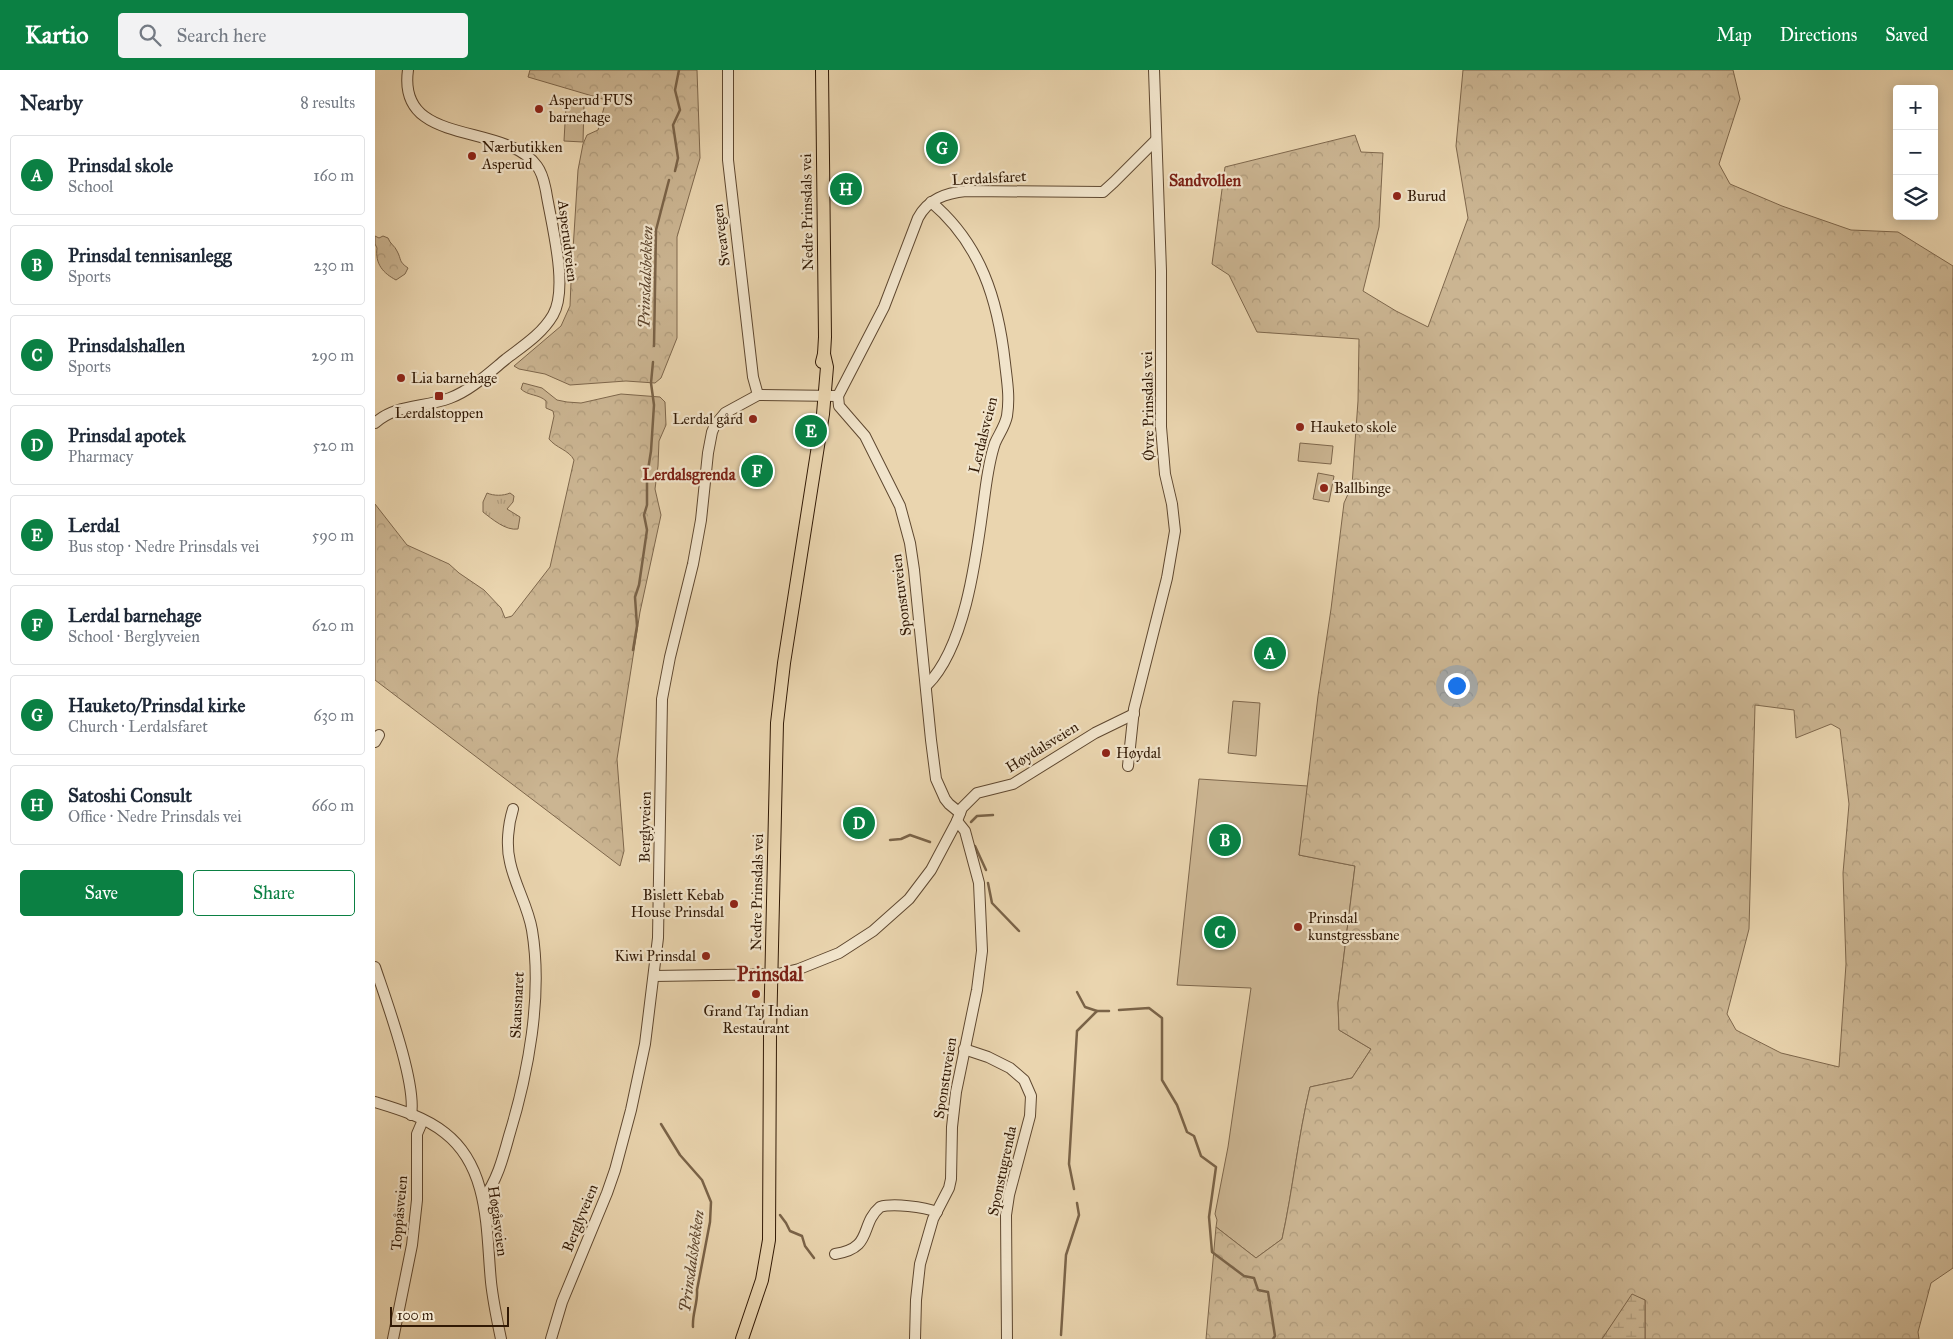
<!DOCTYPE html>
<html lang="en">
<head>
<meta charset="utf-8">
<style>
  body { margin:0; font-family:"IM FELL Great Primer",serif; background:#f2f2f3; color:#1f2937 }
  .controls { position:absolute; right:15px; top:15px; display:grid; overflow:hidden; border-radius:5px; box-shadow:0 2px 12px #0003 }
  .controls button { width:45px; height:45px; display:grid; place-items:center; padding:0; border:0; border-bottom:1px solid #e0e1e3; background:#fff; color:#1f2937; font:25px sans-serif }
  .scale { position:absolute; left:15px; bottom:12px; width:119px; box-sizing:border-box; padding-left:5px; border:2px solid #311905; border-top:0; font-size:14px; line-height:18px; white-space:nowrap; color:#311905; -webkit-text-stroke:4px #f1e4cb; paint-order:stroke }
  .you { position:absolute; left:1081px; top:615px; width:18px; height:18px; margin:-12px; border:4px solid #fff; border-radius:50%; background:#1a73e8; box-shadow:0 0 0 8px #1a73e833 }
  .badge { display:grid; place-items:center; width:32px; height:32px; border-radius:50%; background:#0b8043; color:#fff; font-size:16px; font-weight:700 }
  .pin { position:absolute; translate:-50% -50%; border:2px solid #fff; box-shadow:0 1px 5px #0006 }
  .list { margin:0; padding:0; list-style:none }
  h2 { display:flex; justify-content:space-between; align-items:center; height:65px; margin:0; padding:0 20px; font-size:21px }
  h2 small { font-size:16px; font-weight:400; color:#747a83 }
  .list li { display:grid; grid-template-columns:32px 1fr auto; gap:15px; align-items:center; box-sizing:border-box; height:80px; margin:0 10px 10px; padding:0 10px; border:1px solid #e0e1e3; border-radius:5px }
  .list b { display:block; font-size:19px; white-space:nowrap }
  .list p { margin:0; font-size:16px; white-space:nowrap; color:#747a83 }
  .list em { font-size:16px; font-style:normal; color:#747a83 }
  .actions { display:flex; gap:10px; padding:15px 20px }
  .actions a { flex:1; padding:11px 0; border:1px solid #0b8043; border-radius:5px; text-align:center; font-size:18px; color:#0b8043 }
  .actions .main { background:#0b8043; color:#fff }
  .icon { flex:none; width:28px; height:28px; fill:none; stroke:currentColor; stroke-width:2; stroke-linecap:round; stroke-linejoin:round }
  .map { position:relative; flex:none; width:1578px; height:1269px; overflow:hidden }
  header { display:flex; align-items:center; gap:30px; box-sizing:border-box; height:70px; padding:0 25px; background:#0b8043; color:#fff }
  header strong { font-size:24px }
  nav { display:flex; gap:28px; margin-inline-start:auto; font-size:18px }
  .search { width:350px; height:45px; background:#f2f2f3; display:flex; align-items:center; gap:12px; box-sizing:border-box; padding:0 18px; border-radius:5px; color:#747a83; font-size:19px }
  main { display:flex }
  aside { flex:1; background:#fff }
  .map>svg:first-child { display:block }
</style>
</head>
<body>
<header>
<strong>Kartio</strong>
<div class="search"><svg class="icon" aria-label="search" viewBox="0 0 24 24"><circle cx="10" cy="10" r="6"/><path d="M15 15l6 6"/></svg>Search here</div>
<nav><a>Map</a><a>Directions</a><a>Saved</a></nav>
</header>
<main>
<aside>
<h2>Nearby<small>8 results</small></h2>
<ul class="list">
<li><span class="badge">A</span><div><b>Prinsdal skole</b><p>School</p></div><em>160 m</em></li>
<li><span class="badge">B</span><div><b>Prinsdal tennisanlegg</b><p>Sports</p></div><em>230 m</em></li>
<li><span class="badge">C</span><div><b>Prinsdalshallen</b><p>Sports</p></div><em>290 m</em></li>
<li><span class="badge">D</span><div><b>Prinsdal apotek</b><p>Pharmacy</p></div><em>520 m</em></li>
<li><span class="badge">E</span><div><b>Lerdal</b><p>Bus stop · Nedre Prinsdals vei</p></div><em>590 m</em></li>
<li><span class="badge">F</span><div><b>Lerdal barnehage</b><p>School · Berglyveien</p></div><em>620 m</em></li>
<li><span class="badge">G</span><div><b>Hauketo/Prinsdal kirke</b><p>Church · Lerdalsfaret</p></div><em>630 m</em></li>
<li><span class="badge">H</span><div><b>Satoshi Consult</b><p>Office · Nedre Prinsdals vei</p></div><em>660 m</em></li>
</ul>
<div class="actions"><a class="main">Save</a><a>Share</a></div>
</aside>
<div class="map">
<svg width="1578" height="1269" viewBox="0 0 1578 1269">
  <defs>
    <pattern id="forest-crowns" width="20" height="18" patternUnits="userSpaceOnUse" patternTransform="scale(1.25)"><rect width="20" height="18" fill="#cbb592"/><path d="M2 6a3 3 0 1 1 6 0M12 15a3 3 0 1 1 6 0" fill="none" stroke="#af9b7c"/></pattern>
    <pattern id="wetland-marsh" width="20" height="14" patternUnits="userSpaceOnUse" patternTransform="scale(1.25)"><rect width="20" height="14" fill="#cbb592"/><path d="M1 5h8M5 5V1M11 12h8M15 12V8" fill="none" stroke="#af9b7c"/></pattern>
    <pattern id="park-tufts" width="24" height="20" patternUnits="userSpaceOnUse" patternTransform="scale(1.25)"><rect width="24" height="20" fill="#cbb592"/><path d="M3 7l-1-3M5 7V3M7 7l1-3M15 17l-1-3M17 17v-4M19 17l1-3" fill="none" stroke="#af9b7c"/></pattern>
  </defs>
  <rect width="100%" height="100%" fill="#ead5af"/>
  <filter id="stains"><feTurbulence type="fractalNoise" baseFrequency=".004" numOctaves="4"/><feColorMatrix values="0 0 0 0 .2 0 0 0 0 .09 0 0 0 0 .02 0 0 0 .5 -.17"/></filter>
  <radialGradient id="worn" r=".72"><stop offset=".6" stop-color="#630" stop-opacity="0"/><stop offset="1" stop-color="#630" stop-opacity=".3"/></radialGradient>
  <g fill="#cbb592" stroke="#7e674c">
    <polygon points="191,35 209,35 208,72 189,71"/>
    <polygon points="925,373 958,376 956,394 923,391"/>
    <polygon points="943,403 959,406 954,432 938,429"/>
    <polygon points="858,631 885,633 881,686 853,683"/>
    <path d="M824,709L933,716L924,785L980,796L963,933L964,960L996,979L977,1008L935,1017C923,1067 918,1119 907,1169L881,1188L841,1157L842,1150L840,1144L853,1077L876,918L802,915Z"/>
  </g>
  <g fill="url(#forest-crowns)" stroke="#7e674c" fill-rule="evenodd">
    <polygon points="155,0 322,0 325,88 302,167 302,268 286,308 280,313 251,311 195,315 170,304 144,299 139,296 186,256 195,236 196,212 193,196 198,180 203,100 208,74 212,65 223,60 231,30 153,7"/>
    <path d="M1088,0H1358L1365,29L1344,94L1355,114L1407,136L1476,160L1523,162L1578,196V1198L1556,1213L1543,1262L1544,1269H1270V1230L1257,1225L1227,1269H831L841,1157L881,1188L907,1169C918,1119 923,1067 935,1017L977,1008L996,979L964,960L963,933L980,796L924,785L943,626L956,539L969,433L977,415L983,331L984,269L882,262L854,205L837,194L850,97L980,65L986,82L1008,83L1004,157L988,221L1021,241L1053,257L1093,148L1081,76ZM1380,635L1419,640L1421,668L1456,654L1465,659L1474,734L1468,803L1471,894L1464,997L1406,983L1361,960L1352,944L1374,859Z"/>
    <path d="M0,166L4,168L8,166L13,168C15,174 20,176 22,181C27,190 23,191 33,198L30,204L21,210C8,203 0,194 2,178L0,174Z"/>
    <path d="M148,313L167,318L182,330L192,332L206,333L246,324L285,327L290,332L291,355L284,371L283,396L280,419L286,445L265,542L242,689L249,781L245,796L0,610V434L32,475L74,494L84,503L109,520L126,538L130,548L137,546L175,497L199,390C194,380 181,378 174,369L179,346L178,341L171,338V331C164,324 153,326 146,319Z"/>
  </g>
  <polygon fill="url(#wetland-marsh)" stroke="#7e674c" points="1257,1224 1270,1230 1270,1269 1227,1269"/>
  <path fill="url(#park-tufts)" stroke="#7e674c" d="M112,423C119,426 128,426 135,423L139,426L138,432L132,439L145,447L143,459C131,461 117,449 108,442V432Z"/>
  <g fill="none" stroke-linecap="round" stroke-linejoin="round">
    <g stroke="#7a6348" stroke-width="2.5">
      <polyline points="300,101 303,88 298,55 305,40 300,20 304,0"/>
      <polyline points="279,276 281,160 294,110"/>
      <polyline points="258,580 262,556 260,527 264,515 272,460 269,445 272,435 272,406 276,381 279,335 276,313 278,292"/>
      <polyline points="596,752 602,746 618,745"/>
      <polyline points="515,770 526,769 535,765 555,772"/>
      <polyline points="600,776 611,800"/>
      <polyline points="613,813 617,833 644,861"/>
      <polyline points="702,922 710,937 722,941 734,941"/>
      <polyline points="744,940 774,938 787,948 787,1010 802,1035 812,1062 819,1066 826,1086 841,1097 834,1147 837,1182 869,1206 879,1208 883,1220 893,1222 900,1266 898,1269"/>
      <path d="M286,1054L305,1085L327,1110L336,1132L335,1152L322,1220C323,1233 317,1244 318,1257"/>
      <polyline points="699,1119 694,1094 702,961 722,941"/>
      <polyline points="405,1145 411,1153 415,1161 427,1166 430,1176 439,1188"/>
      <polyline points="686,1265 691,1185 704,1145 702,1133"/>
    </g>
    <defs>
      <g id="minor">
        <polyline points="353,0 353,90 378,307 383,325"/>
        <path d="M463,326L509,237L543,148C553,129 571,123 591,121L728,122L739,112L781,70"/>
        <polyline points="463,326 464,336 490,366 525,436 535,473 539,500 556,670 561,709 570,729 574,734 585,743"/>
        <path d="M0,353C21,334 49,338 75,328C96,320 114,303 131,289C148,276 167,264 178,245C194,217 176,153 171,121C169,112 168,104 162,96C129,51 22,78 33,0"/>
        <path d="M552,615C590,577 601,489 608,437C611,416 613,393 620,373C624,364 630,356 632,346C635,327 632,311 630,293C623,230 606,174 556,132"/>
        <polyline points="0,672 4,665"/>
        <polyline points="753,696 759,639 792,508 800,461 797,434 790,404 786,357 786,201 779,0"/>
        <path d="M0,897C11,930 42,1014 36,1045"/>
        <polyline points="279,906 403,904 424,899 464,883 498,861 534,829 556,800 582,751 587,738 602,723 638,714 720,663 759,644"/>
        <polyline points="589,979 613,987 635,998 649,1010 656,1026 655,1046 634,1125 631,1145 632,1269"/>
        <path d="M0,1032C23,1039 50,1047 70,1063C115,1098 111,1161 116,1212C118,1231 122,1250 126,1269"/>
        <path d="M108,1129C122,1111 128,1088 134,1066C153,1004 168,926 157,860C153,836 140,816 135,792C131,776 133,755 138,739"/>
        <path d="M460,1184C499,1178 484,1155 505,1137C518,1133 549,1137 562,1142"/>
        <polyline points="18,1269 37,1175 42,1130 42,1064 48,1050"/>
        <polyline points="176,1269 187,1232 232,1123 240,1100 256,1040 270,974 283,868 287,629 295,587 318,494 326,450 333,383 337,362 340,355 350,343 383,325 463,326"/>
        <polyline points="540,1269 541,1230 545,1194 558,1149 574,1118 576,1109 577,1057 581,1022 602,920 607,881 604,813 590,761 582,751"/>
      </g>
      <g id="major">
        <polyline points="447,292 449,284 450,267 447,0"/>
        <polyline points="367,1269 387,1210 394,1170 395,966 402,653 409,593 448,344 452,297 449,284"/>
      </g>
    </defs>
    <use href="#minor" stroke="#5f4830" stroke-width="12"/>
    <use href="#major" stroke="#311905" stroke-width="14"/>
    <use href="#minor" stroke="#f1e4cb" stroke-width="10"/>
    <use href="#major" stroke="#ead5af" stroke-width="12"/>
  </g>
  <g fill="#8f2418" stroke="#f1e4cb" stroke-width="2">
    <circle cx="164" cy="39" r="5"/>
    <circle cx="97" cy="86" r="5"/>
    <circle cx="1022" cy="126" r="5"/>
    <circle cx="26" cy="308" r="5"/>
    <rect x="59" y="321" width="10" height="10" rx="2.5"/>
    <circle cx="378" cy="349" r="5"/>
    <circle cx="925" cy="357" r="5"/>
    <circle cx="949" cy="418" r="5"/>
    <circle cx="731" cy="683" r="5"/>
    <circle cx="359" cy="834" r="5"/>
    <circle cx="923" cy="857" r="5"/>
    <circle cx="331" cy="886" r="5"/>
    <circle cx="381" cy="924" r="5"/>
  </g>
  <g text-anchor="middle" stroke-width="4.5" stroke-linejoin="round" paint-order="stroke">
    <g font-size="15" fill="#311905" stroke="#f1e4cb" text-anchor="start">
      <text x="174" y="35">Asperud FUS<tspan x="174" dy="17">barnehage</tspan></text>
      <text x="107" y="82">Nærbutikken<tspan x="107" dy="17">Asperud</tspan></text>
      <text x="1032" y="131">Burud</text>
      <text x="36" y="313">Lia barnehage</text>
      <text x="64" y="348" text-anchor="middle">Lerdalstoppen</text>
      <text x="368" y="354" text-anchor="end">Lerdal gård</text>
      <text x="935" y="362">Hauketo skole</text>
      <text x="959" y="423">Ballbinge</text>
      <text x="741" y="688">Høydal</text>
      <text x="349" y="830" text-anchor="end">Bislett Kebab<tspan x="349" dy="17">House Prinsdal</tspan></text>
      <text x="933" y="853">Prinsdal<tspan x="933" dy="17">kunstgressbane</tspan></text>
      <text x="321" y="891" text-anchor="end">Kiwi Prinsdal</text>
      <text x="381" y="946" text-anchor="middle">Grand Taj Indian<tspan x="381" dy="17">Restaurant</tspan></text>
    </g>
    <g font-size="15" fill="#311905" stroke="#f1e4cb">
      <text transform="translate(614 108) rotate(-3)" y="5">Lerdalsfaret</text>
      <text transform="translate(432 142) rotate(-91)" y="5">Nedre Prinsdals vei</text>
      <text transform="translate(346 165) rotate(-97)" y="5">Sveavegen</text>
      <text transform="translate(193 171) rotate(83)" y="5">Asperudveien</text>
      <text transform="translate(773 336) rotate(-91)" y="5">Øvre Prinsdals vei</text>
      <text transform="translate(608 365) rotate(-76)" y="5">Lerdalsveien</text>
      <text transform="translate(526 525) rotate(-97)" y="5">Sponstuveien</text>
      <text transform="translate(667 677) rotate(-32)" y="5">Høydalsveien</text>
      <text transform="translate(270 757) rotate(-89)" y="5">Berglyveien</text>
      <text transform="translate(382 822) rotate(-89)" y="5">Nedre Prinsdals vei</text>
      <text transform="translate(142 935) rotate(-87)" y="5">Skausnaret</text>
      <text transform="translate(570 1008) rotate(-81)" y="5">Sponstuveien</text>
      <text transform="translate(627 1101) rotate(-78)" y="5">Sponstugrenda</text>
      <text transform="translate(24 1143) rotate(-85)" y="5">Toppåsveien</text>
      <text transform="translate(205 1148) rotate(-68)" y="5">Berglyveien</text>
      <text transform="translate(123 1151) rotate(82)" y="5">Høgåsveien</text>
    </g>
    <g font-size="16" font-weight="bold" fill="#7a1f14" stroke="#f1e4cb">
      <text x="830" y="116">Sandvollen</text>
      <text x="314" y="410">Lerdalsgrenda</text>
    </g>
    <g font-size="16" font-style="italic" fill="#5c442c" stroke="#f1e4cb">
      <text transform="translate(270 207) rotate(-88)" y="6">Prinsdalsbekken</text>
      <text transform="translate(316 1191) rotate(-82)" y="6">Prinsdalsbekken</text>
    </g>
    <g font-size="20" font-weight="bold" fill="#7a1f14" stroke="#f1e4cb">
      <text x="395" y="911">Prinsdal</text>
    </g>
  </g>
  <rect width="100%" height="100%" filter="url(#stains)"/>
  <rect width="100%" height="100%" fill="url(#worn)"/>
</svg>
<div class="controls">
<button>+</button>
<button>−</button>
<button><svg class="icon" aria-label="layers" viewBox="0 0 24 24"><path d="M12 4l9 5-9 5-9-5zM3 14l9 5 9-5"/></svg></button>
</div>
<div class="scale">100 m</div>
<div class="you"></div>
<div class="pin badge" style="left:895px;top:583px">A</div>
<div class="pin badge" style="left:850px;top:770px">B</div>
<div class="pin badge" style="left:845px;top:862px">C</div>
<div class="pin badge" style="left:484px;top:753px">D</div>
<div class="pin badge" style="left:436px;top:361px">E</div>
<div class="pin badge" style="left:382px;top:401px">F</div>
<div class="pin badge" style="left:567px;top:78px">G</div>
<div class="pin badge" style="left:471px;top:119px">H</div>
</div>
</main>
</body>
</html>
